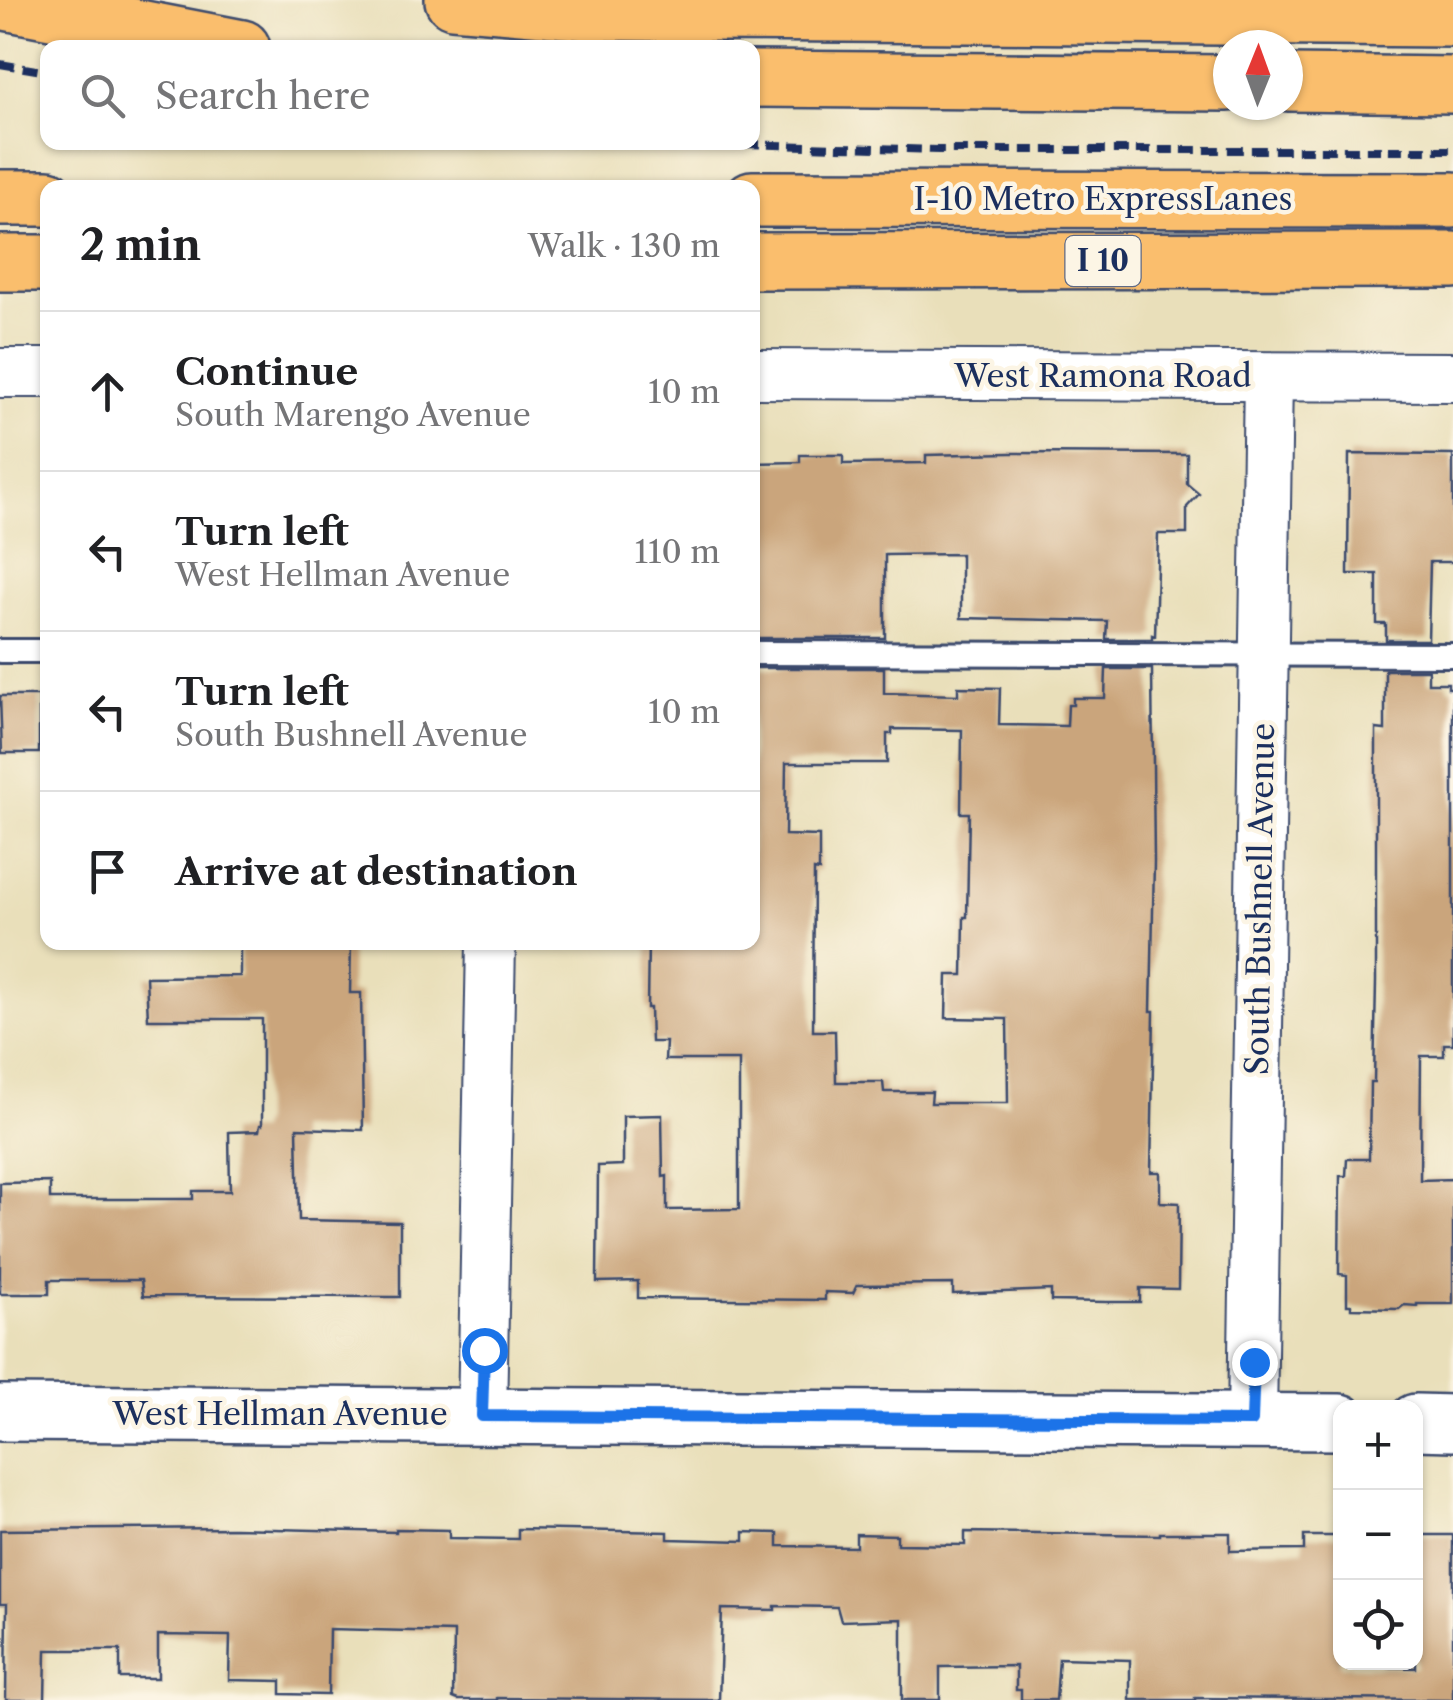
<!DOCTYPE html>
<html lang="en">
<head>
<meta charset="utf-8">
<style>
  body { margin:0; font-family:"Libre Caslon Text",serif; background:#f2f2f2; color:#202124 }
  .controls { position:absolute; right:30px; bottom:30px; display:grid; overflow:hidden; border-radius:20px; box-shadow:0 2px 8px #0004 }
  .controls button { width:90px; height:90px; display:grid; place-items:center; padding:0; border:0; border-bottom:2px solid #e0e0e0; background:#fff; color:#202124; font:50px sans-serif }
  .compass { position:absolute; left:1213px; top:30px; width:90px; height:90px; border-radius:50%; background:#fff; box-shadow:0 2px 8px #0004; rotate:1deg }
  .stop { position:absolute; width:30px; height:30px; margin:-22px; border:8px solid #1a73e8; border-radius:50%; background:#fff }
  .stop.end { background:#1a73e8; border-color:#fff; box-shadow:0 2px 10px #0008 }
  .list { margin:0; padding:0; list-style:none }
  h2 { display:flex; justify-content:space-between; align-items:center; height:130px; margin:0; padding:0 40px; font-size:42px }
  h2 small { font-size:32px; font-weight:400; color:#757577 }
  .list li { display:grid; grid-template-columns:65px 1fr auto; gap:30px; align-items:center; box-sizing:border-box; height:160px; padding:0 40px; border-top:2px solid #e0e0e0 }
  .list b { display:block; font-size:38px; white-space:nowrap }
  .list p { margin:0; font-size:32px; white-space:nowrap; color:#757577 }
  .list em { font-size:32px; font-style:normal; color:#757577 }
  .icon { flex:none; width:55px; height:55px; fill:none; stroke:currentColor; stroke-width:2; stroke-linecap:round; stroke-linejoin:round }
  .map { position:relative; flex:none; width:1453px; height:1700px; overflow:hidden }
  .search { position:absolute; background:#fff; box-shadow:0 2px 8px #0004; left:40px; top:40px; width:720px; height:110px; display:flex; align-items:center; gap:25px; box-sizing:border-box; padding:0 35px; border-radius:20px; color:#757577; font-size:38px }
  .panel { position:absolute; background:#fff; box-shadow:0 2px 8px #0004; left:40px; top:180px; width:720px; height:770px; border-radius:20px }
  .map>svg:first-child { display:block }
</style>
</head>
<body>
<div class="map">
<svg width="1453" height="1700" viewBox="0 0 1453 1700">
  <rect width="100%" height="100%" fill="#fcf5e5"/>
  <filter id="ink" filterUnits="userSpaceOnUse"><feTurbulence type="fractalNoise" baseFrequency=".01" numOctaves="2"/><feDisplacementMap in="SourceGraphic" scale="20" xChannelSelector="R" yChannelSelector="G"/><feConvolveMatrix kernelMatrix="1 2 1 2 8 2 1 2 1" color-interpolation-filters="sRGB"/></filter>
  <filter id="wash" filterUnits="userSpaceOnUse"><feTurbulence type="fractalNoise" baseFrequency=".0048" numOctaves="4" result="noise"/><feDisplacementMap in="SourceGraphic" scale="40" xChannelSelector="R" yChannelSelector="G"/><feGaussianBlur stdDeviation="2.25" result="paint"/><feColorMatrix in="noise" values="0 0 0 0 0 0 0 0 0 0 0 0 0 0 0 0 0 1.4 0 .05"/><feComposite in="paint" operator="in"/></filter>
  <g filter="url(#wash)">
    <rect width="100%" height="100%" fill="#e9dfba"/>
    <g id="blocks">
      <g fill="#caa57b" fill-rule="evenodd">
        <polygon points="1010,453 1187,454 1187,484 1199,494 1187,507 1187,534 1158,534 1155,636 1152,635 1152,639 1106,639 1107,621 961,618 961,554 885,555 885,638 752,638 752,463 800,462 800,455 843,455 843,464 926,463 926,455"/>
        <polygon points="1349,454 1453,455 1453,562 1430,562 1428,640 1386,640 1386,624 1377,624 1377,574 1348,574"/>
        <path d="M752,668H884V693L958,695V687L1000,688L999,725L1067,726L1068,705H1073V698H1105L1106,669H1152L1154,861L1151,1011H1154L1151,1172H1160V1202L1179,1203L1178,1289L1140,1288V1302H1107L1051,1301V1290L953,1294V1284L857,1285L853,1293L825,1292V1300L638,1298V1281L597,1282L598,1166L623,1165V1116L662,1115L663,1177L667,1176V1210L739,1209V1060H665L666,1042H651L650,1008H647L648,942H752ZM892,729L962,730L961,813H969L967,917H964L963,975H947L946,1018L1007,1019L1008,1103H931L932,1092H884L883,1082H836L835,1031H813L814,870L819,871V836L785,835L786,763H887V734H892Z"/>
        <polygon points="1385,670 1428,670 1428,683 1448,683 1448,688 1453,688 1453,1044 1444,1044 1444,1056 1421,1056 1420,1180 1453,1179 1453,1304 1417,1304 1417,1306 1404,1305 1399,1309 1351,1308 1351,1305 1347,1305 1347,1275 1339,1274 1340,1176 1346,1176 1347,1159 1369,1159 1370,1082 1374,1082 1376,981 1376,729 1385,730"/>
        <polygon points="0,696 39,696 39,753 2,753"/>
        <polygon points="240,942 351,942 350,993 361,993 363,1130 297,1128 299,1220 400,1222 400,1297 143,1296 141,1280 49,1280 49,1294 0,1294 0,1183 50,1182 50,1199 193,1199 193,1191 230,1191 229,1132 259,1131 260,1125 262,1125 262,1019 148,1019 146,977 240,976"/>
        <polygon points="233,1528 396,1532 396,1529 449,1530 449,1538 518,1539 518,1529 668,1532 668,1539 744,1541 744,1532 778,1533 778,1546 856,1547 856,1534 897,1535 897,1544 965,1545 965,1532 1160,1535 1160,1533 1230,1533 1230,1551 1304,1550 1304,1536 1340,1536 1340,1666 1416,1668 1416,1535 1453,1535 1453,1700 1195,1698 1195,1700 1130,1700 1130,1660 1059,1658 1056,1700 1021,1700 1021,1690 1016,1690 1016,1666 940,1667 940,1700 902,1700 902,1619 841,1621 837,1607 775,1606 775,1610 722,1609 719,1700 497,1698 497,1700 458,1700 453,1698 454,1632 329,1629 328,1695 281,1694 281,1681 229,1680 230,1636 158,1635 158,1678 120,1678 120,1650 46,1650 45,1700 6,1700 7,1604 0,1604 0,1530"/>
      </g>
    </g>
  </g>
  <g filter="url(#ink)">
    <use href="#blocks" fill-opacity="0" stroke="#3a496c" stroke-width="2.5"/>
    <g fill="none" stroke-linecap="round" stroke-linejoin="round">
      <defs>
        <g id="service">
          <polyline points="0,651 48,651"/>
          <polyline points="752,653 1453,655"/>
        </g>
        <g id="minor">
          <polyline points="0,373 48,373"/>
          <polyline points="752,374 1453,377"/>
          <polyline points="482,1416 491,942"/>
          <polyline points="1252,1421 1268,377"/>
        </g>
        <g id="tertiary">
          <polyline points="0,1413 1340,1422"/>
          <polyline points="1416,1422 1453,1423"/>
        </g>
        <g id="motorway">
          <polyline points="453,0 589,12 1453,19"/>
          <polyline points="0,1 242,48"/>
          <polyline points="752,79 1228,83"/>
          <polyline points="1288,83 1453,85"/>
          <polyline points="0,198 48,198"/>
          <polyline points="752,199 1453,200"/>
          <polyline points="752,261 1453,260"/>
          <polyline points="0,263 48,263"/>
        </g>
      </defs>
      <use href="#service" stroke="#3a496c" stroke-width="28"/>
      <use href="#minor" stroke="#3a496c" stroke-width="52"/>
      <use href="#tertiary" stroke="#3a496c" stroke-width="60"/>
      <use href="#motorway" stroke="#3a496c" stroke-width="60"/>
      <use href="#service" stroke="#fff" stroke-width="22"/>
      <use href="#minor" stroke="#fff" stroke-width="48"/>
      <use href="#tertiary" stroke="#fff" stroke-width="55"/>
      <use href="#motorway" stroke="#fabe6d" stroke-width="55"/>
      <g stroke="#1b2f5e" stroke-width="8" stroke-dasharray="15 8" stroke-linecap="butt">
        <polyline points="0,64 48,72"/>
        <polyline points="676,142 938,150 1453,150"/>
      </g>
    </g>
  </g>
  <g fill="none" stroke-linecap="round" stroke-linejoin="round" filter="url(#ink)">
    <polyline stroke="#1a73e8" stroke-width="12" points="484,1350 482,1416 1252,1421 1254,1362"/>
  </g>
  <g text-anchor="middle" stroke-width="9" stroke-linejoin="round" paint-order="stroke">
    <rect fill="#fcf5e5" stroke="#5e6a86" stroke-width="2.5" x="1065.5" y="236" width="75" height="50" rx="8"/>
    <g font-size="30" font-weight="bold" fill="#1b2f5e">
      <text x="1103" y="271">I 10</text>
    </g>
    <g font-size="32" fill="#1b2f5e" stroke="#fcf5e5">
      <text x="1103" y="210">I-10 Metro ExpressLanes</text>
      <text x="1103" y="387">West Ramona Road</text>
      <text transform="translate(1260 899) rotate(-89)" y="11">South Bushnell Avenue</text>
      <text x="280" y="1425">West Hellman Avenue</text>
    </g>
  </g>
</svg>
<div class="controls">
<button>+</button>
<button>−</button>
<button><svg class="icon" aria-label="locate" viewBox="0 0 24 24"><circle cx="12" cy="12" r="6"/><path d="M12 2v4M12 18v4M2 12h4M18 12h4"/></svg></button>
</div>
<svg class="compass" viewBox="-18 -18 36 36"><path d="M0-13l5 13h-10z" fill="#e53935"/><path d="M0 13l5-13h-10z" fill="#757577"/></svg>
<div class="stop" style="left:484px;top:1350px"></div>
<div class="stop end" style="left:1254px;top:1362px"></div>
<div class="search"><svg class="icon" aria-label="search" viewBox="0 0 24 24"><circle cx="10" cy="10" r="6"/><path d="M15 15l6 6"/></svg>Search here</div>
<section class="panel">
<h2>2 min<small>Walk · 130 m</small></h2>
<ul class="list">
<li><svg class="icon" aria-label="ahead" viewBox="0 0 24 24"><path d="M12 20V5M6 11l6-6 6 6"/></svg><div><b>Continue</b><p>South Marengo Avenue</p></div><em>10 m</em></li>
<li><svg class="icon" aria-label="left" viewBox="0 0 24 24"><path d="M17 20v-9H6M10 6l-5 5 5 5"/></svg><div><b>Turn left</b><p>West Hellman Avenue</p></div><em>110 m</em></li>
<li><svg class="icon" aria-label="left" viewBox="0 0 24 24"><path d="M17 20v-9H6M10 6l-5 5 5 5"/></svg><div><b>Turn left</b><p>South Bushnell Avenue</p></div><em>10 m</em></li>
<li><svg class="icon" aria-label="arrive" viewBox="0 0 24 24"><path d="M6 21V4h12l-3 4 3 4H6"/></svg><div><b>Arrive at destination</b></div></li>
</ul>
</section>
</div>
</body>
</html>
